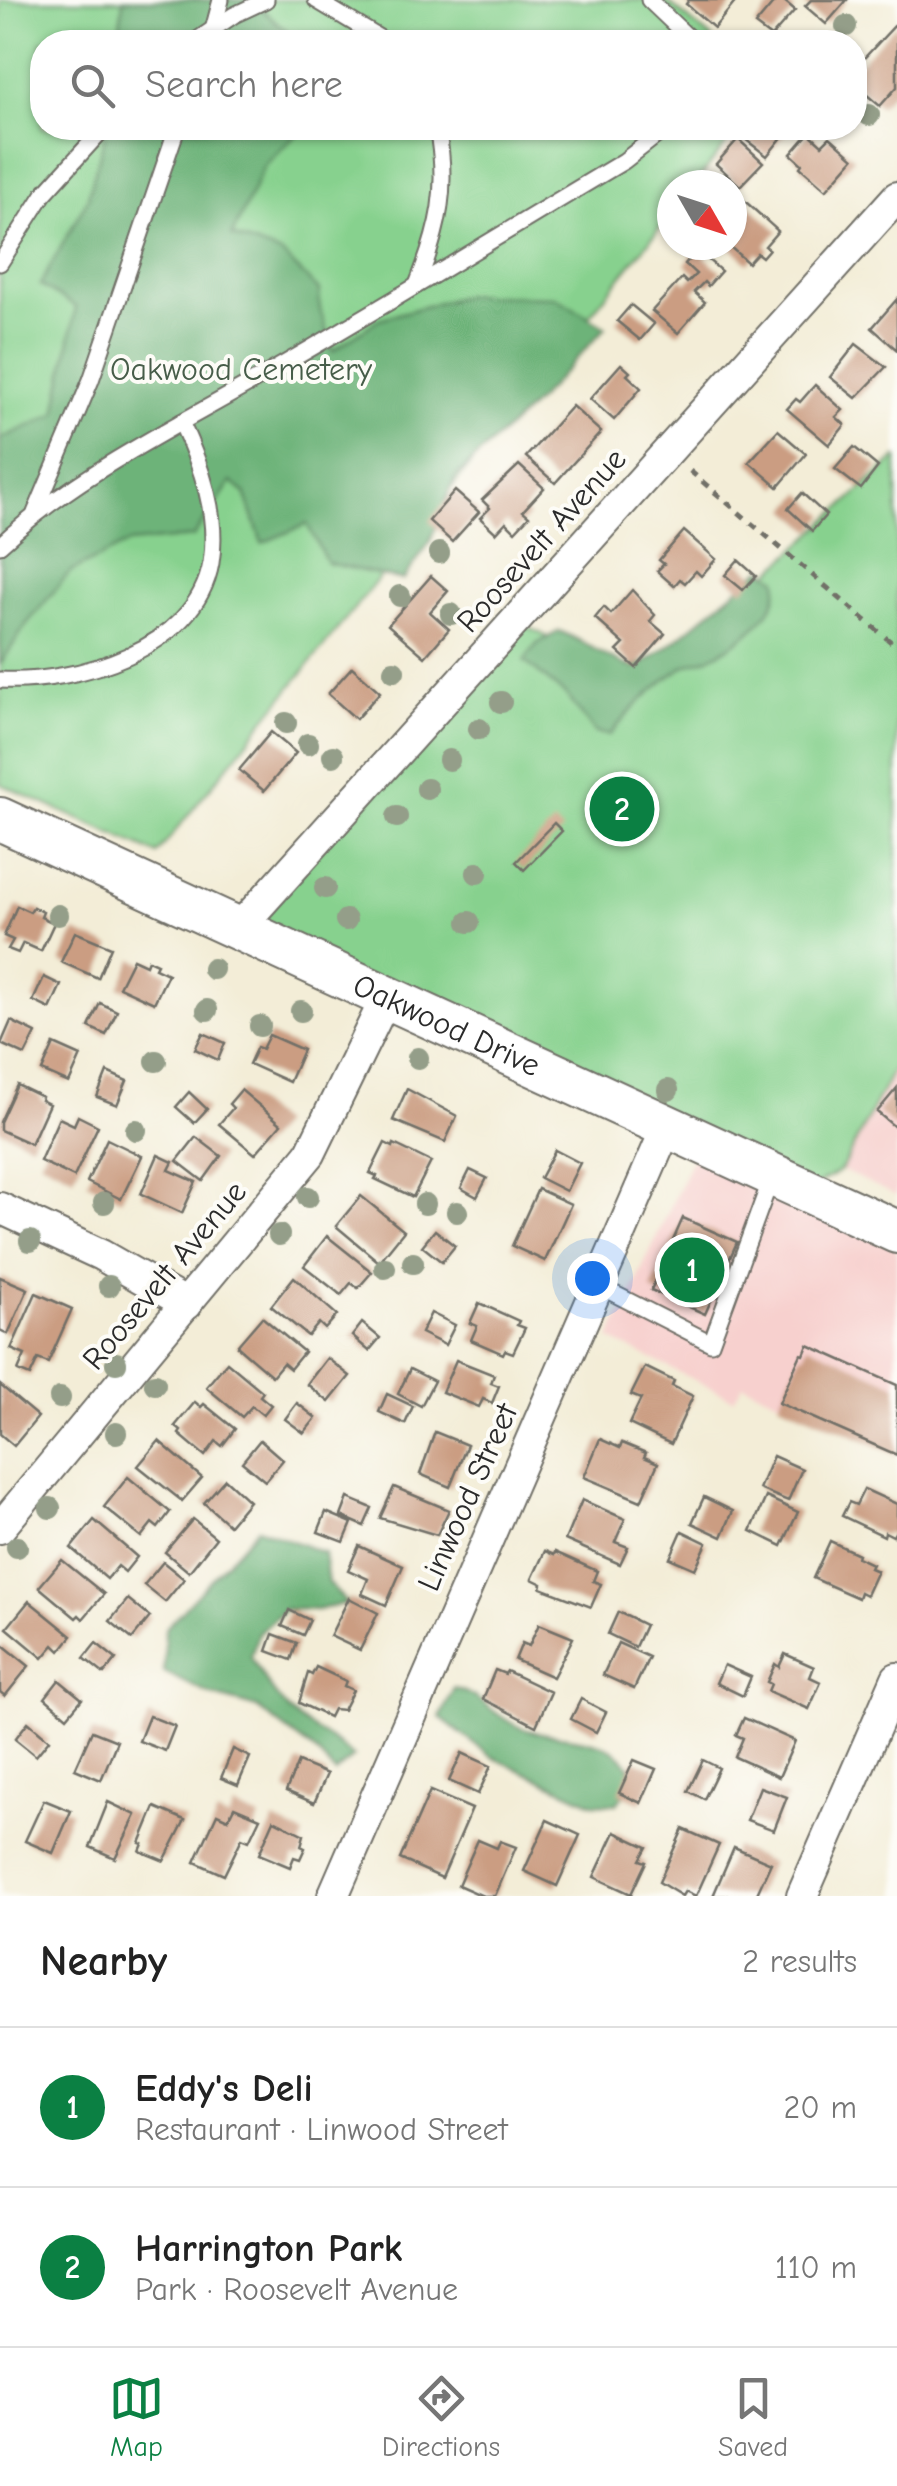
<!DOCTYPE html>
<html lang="en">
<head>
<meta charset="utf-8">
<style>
  body { margin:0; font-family:"Comic Neue",sans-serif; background:#f2f2f2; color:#222 }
  .compass { position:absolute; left:657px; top:170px; width:90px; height:90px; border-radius:50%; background:#fff; box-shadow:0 2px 8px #0004; rotate:129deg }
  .you { position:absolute; left:592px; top:1278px; width:35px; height:35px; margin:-25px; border:8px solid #fff; border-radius:50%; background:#1a73e8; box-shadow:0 0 0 15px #1a73e833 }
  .badge { display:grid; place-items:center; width:65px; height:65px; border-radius:50%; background:#0b8043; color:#fff; font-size:32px; font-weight:700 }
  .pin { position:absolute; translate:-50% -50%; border:5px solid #fff; box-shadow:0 2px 10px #0006 }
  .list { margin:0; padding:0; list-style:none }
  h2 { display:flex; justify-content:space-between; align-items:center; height:130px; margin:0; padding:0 40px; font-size:42px }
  h2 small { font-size:32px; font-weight:400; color:#767676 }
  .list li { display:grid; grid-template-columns:65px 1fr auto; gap:30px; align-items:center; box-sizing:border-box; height:160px; padding:0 40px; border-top:2px solid #e0e0e0 }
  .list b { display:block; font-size:38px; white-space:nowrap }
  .list p { margin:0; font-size:32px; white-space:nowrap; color:#767676 }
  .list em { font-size:32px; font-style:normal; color:#767676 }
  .icon { flex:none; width:55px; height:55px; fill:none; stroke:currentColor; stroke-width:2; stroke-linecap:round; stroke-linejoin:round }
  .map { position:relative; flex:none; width:897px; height:1896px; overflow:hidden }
  .search { position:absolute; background:#fff; box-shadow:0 2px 8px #0004; left:30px; right:30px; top:30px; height:110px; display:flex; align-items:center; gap:25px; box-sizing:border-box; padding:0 35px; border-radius:40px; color:#767676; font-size:38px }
  .sheet { height:450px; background:#fff }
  nav { display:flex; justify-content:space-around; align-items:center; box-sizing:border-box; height:140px; border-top:2px solid #e0e0e0; background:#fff; font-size:28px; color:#767676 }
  nav a { display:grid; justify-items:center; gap:5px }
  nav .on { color:#0b8043 }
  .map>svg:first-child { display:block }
</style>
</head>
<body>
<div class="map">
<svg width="897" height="1896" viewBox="0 0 897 1896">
  <rect width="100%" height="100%" fill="#fdfcf7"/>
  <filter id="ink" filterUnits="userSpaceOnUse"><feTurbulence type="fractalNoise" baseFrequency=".01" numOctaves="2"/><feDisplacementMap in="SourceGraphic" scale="20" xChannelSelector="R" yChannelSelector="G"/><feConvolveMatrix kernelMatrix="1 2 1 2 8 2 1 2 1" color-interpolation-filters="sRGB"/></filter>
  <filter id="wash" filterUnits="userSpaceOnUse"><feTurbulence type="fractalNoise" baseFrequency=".0048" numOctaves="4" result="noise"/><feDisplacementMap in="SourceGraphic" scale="40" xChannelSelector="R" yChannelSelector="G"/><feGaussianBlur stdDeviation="2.25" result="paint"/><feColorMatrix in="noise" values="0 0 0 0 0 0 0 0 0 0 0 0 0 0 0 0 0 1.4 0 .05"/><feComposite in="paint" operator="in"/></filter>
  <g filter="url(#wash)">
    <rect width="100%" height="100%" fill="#f3edd7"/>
    <g fill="#f7d0ce">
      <polygon points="897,1062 897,1196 841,1170"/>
      <polygon points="699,1144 897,1233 897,1455 743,1384 734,1399 610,1339"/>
    </g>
    <g fill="#87d18e" stroke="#597e5c" stroke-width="2.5">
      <polygon points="0,0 665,0 716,42 42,42 42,128 739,128 694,185 672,185 672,213 157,854 0,784"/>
      <polygon points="897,457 897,1062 841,1170 806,1191 237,930 517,621 644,687"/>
    </g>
    <g fill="#6db379" stroke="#4c6f52" stroke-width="2.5">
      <polygon points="123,0 251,0 287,31 290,42 118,42"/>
      <polygon points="107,128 303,128 264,166 232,236 282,254 319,290 320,309 333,351 379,319 467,295 555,297 606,327 536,402 455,477 430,542 403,580 327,563 307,524 262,543 245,493 231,482 193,537 129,543 70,572 26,625 0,665 0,439 56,414 76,307 40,285 87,200"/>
      <path d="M762,569L777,579C783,613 737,644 709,658C699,662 688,663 680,669C654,687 630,710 610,735L596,733L567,696L524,661L537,644L559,631C586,641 608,661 636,668C682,640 719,601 762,569Z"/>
      <path d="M258,1528L324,1553L328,1583L347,1603L317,1610L285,1609L258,1633L251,1657C263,1677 276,1699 294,1715C313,1732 332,1736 353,1757L335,1773L316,1752L257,1708L211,1695L164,1672L165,1629Z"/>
      <path d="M454,1688C478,1694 492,1713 513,1724C552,1745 619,1726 634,1779L617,1804L592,1803L492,1757L440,1718Z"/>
    </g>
    <g id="blocks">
      <g fill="#cb9d82">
        <polygon points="689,0 737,0 714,28 686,4"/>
        <polygon points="776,0 783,0 795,10 771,37 755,25"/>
        <polygon points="811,0 847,0 826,24 805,6"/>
        <polygon points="897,23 897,87 880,106 854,84 854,69"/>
        <polygon points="744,128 782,128 787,131 767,156 745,139 748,135 741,130"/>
        <polygon points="809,133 822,145 830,137 854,158 826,190 800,167 802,164 791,154"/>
        <polygon points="738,139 763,162 740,186 716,164"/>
        <polygon points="737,194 778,231 765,246 769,249 762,257 757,253 748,263 728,245 732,245 732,200"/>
        <polygon points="697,250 721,271 708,286 704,282 694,292 705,302 678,333 652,311 682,278 687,283 696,274 685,264"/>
        <polygon points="897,299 897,350 872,328"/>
        <polygon points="631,305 654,324 640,340 617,321"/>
        <polygon points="856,344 886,367 856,398 830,377"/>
        <polygon points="621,364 630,372 627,375 641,388 614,420 590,399"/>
        <polygon points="815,385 843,410 836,417 845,425 829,445 787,409 796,399 800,402"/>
        <polygon points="572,406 601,432 555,483 526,457"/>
        <polygon points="778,430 806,454 778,487 749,462"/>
        <polygon points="854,447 878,467 861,489 835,469"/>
        <polygon points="519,465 544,488 523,511 529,516 515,531 506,522 496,533 480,518 490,508 482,500"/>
        <polygon points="455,491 479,512 452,542 429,521"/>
        <polygon points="802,493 826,515 812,531 788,509"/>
        <polygon points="684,531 716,559 701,576 696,571 685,583 680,579 674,586 657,571 664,564 659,560"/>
        <polygon points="738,560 756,576 743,590 725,575"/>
        <polygon points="431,576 448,591 430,612 449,629 425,657 388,625"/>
        <polygon points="632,590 655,615 650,621 665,634 636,668 617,651 624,644 595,618 604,607 611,614"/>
        <polygon points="352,667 380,692 356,719 328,694"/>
        <polygon points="271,732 296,753 264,791 239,770"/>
        <polygon points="554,823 562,831 524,870 516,862"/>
        <polygon points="17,906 30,912 33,907 43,912 41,917 54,923 41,951 23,943 18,953 8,949 13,940 4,936"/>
        <polygon points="75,932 111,947 98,978 61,962"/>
        <polygon points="133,959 146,965 148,960 157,964 155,968 168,974 154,1003 119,987"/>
        <polygon points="44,977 61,985 50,1009 33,1001"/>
        <polygon points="100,1003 117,1011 106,1035 89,1027"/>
        <polygon points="11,1021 36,1033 25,1055 1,1044"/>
        <polygon points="203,1033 225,1043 218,1060 195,1049"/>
        <polygon points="269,1035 303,1050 289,1082 249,1064 257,1047 262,1049"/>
        <polygon points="54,1044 81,1056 69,1083 42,1071"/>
        <polygon points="107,1072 127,1081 117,1105 97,1097"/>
        <polygon points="17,1085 42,1097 41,1100 49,1104 31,1144 0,1130 0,1122"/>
        <polygon points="897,1088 897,1129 877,1112"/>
        <polygon points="407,1089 457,1116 445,1142 393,1120"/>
        <polygon points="241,1090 281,1124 255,1154 219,1124 233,1108 229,1104"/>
        <polygon points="189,1092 207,1109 194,1123 176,1107"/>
        <polygon points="78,1116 98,1126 74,1177 40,1161 59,1118 74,1125"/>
        <polygon points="196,1137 221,1156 203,1181 177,1161"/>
        <polygon points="107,1139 142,1156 121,1199 87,1182"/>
        <polygon points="385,1143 393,1147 394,1144 431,1162 413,1197 375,1179 377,1176 370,1173"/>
        <polygon points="555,1150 580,1163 566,1191 540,1178"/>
        <polygon points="158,1155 173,1162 169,1170 196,1182 182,1213 141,1194"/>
        <polygon points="470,1170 487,1178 477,1197 461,1188"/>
        <polygon points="538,1189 571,1204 545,1261 512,1246"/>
        <polygon points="361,1196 404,1231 379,1262 336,1226"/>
        <polygon points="683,1218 737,1242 705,1314 651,1290"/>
        <polygon points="435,1230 455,1246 442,1262 422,1246"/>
        <polygon points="327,1236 372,1272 358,1288 351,1283 341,1295 304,1266"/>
        <polygon points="0,1277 28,1289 8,1334 0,1330"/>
        <polygon points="294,1277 337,1315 325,1329 319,1323 308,1336 271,1306"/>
        <polygon points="36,1293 72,1309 48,1363 38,1359 30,1376 18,1371 25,1355 11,1349"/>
        <polygon points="479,1303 519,1321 517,1325 525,1328 513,1353 505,1350 503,1354 471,1340 477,1326 470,1323"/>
        <polygon points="431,1313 455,1325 445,1345 421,1333"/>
        <polygon points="262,1317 304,1352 290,1369 283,1363 272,1376 237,1346"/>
        <polygon points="362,1323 380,1338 369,1351 352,1336"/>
        <polygon points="808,1345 897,1385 897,1455 779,1403 801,1354 804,1355"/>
        <polygon points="327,1358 350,1376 329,1402 307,1384"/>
        <polygon points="456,1360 494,1375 491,1383 499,1386 492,1403 483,1399 479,1407 442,1392"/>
        <polygon points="227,1362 263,1392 260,1396 271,1405 263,1415 252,1406 242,1417 206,1387"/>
        <polygon points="645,1367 674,1381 672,1386 693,1396 671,1444 629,1424 641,1399 631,1395"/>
        <polygon points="410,1369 434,1381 421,1406 398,1394"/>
        <polygon points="0,1385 38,1417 14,1446 0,1434"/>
        <polygon points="387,1394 413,1406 405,1424 379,1412"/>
        <polygon points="195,1402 201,1407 204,1404 235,1429 222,1446 216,1441 205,1456 179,1434 181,1431 175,1426"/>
        <polygon points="297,1403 316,1418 304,1433 285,1419"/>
        <polygon points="435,1432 467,1445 450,1487 420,1474"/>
        <polygon points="600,1439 620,1448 622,1443 646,1453 644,1457 658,1463 641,1501 584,1477"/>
        <polygon points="260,1440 283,1460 265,1481 242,1462"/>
        <polygon points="159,1441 202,1478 182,1501 138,1466"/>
        <polygon points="773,1456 802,1469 788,1501 759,1489"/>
        <polygon points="128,1477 170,1512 158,1528 152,1523 141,1537 104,1507"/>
        <polygon points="225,1479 249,1501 229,1525 204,1503"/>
        <polygon points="394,1487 449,1510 437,1535 380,1518"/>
        <polygon points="864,1489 897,1504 897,1529 893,1536 885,1532 884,1536 842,1516 849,1502 856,1505"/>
        <polygon points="704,1497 733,1511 722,1537 692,1523"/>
        <polygon points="766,1497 798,1512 782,1546 751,1531"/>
        <polygon points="348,1498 372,1508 364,1526 341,1516"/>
        <polygon points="582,1500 625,1519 615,1542 628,1547 620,1564 565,1540"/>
        <polygon points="326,1512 352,1523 344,1542 318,1532"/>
        <polygon points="193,1519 216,1538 189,1572 165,1552"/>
        <polygon points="94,1520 137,1557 125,1572 118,1566 107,1579 71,1548"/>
        <polygon points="682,1531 707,1543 695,1569 670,1558"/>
        <polygon points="830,1541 858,1554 857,1557 872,1564 870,1568 877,1571 866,1595 860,1592 858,1598 813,1578"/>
        <polygon points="359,1546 403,1566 386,1605 362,1594 368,1579 348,1570"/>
        <polygon points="545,1551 554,1555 555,1552 597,1571 593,1581 601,1584 591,1607 541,1588 542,1584 532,1579"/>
        <polygon points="62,1560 104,1594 83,1619 79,1615 76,1618 39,1587"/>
        <polygon points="163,1562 184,1579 165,1602 144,1585"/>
        <polygon points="349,1598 378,1613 360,1650 330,1636"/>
        <polygon points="128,1599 150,1617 132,1639 110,1621"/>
        <polygon points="29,1601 72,1636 60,1651 54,1645 43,1658 7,1628"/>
        <polygon points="289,1610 310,1620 303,1635 282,1626"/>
        <polygon points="618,1612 645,1625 635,1647 608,1634"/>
        <polygon points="539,1624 573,1638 553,1677 515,1660 522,1643 529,1646"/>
        <polygon points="273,1634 297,1643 291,1660 267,1651"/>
        <polygon points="96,1643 116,1659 104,1674 84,1658"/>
        <polygon points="618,1643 649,1657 634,1689 603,1675"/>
        <polygon points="3,1645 29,1666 5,1696 0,1692 0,1649"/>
        <polygon points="785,1654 814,1667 810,1677 821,1682 809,1709 768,1691 771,1684 767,1682 775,1664 779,1667"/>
        <polygon points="724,1665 751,1677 743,1696 716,1683"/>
        <polygon points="316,1667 346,1681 344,1686 353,1690 343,1710 333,1709 329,1717 299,1703 308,1673 312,1675"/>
        <polygon points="495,1670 505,1674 507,1671 551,1692 536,1726 483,1699"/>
        <polygon points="59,1680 82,1699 67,1717 45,1698"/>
        <polygon points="581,1699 606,1712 596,1732 571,1719"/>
        <polygon points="149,1716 175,1726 165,1751 139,1741"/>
        <polygon points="744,1718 795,1741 779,1777 735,1757 743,1738 736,1735"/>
        <polygon points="28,1722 49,1740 36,1756 15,1739"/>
        <polygon points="92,1731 117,1741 101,1780 75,1769"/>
        <polygon points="233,1749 250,1757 238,1785 221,1778"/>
        <polygon points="462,1753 491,1766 478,1794 449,1781"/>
        <polygon points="634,1760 656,1769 641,1803 619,1793"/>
        <polygon points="703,1760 719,1768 704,1799 688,1791"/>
        <polygon points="298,1762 327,1774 314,1803 286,1791"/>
        <polygon points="760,1787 787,1797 774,1830 747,1820"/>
        <polygon points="430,1791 472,1809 442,1878 400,1859"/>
        <polygon points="44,1800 71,1811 53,1853 25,1841"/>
        <polygon points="108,1802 136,1815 115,1858 90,1847"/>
        <polygon points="155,1807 185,1820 164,1861 140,1851 143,1844 140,1843"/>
        <polygon points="234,1807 260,1818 249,1841 242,1838 224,1875 195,1862 217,1814 228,1819"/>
        <polygon points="274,1820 304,1835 301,1846 305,1848 300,1859 294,1857 290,1867 259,1854"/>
        <polygon points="547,1820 580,1835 557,1886 524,1871"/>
        <polygon points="683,1829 719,1845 696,1896 685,1891 682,1896 659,1882"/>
        <polygon points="615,1832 647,1847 640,1860 646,1862 631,1894 594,1877"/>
        <polygon points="478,1840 497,1848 500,1841 516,1847 495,1896 483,1896 458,1885"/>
        <polygon points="734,1847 771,1863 756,1896 713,1896"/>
      </g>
    </g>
  </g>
  <g filter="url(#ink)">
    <use href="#blocks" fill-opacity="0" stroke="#716f67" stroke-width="2.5"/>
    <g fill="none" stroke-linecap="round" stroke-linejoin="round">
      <defs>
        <g id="lane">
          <polyline points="316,0 386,42"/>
          <polyline points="649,0 693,42"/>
          <polyline points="213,30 221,0"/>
          <polyline points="194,42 234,15 266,0"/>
          <polyline points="0,263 44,194 104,128"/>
          <path d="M417,285C439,229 449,188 437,128"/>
          <polyline points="35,513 91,380 177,128"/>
          <path d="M0,545C79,472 178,426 270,372C389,304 506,231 624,161L666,128"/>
          <path d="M0,680C75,684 196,650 211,563C219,514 201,465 181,422"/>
          <polyline points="599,1286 711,1343 771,1179"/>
        </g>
        <g id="street">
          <polyline points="237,930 897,197"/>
          <polyline points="0,1208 101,1255 187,1304"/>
          <polyline points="0,1528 310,1154 386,998"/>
          <polyline points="333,1896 667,1127"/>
          <polyline points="802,1896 897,1678"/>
        </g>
        <g id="secondary">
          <path id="s1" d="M0,819L897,1232"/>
        </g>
      </defs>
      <use href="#lane" stroke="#716f67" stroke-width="19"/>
      <use href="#street" stroke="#716f67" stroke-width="34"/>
      <use href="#secondary" stroke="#716f67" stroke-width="46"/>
      <polyline stroke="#716f67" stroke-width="5" stroke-dasharray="8 8" stroke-linecap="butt" points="690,471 897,647"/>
      <use href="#lane" stroke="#fff" stroke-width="15"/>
      <use href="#street" stroke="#fff" stroke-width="30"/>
      <use href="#secondary" stroke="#fff" stroke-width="42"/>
    </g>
    <g fill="#949e89">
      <circle cx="846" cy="26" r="11"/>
      <circle cx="869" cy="115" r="11"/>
      <circle cx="439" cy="553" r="11"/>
      <circle cx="400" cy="596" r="11"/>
      <circle cx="451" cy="614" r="11"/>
      <circle cx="394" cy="671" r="11"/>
      <circle cx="501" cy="702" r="11"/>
      <circle cx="286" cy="723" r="11"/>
      <circle cx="479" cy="729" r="11"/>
      <circle cx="308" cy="744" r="11"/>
      <circle cx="333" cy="756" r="11"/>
      <circle cx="449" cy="760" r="11"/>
      <circle cx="427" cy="789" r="11"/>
      <circle cx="397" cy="817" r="11"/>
      <circle cx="477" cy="873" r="11"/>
      <circle cx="325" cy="888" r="11"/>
      <circle cx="58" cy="915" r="11"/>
      <circle cx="346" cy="920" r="11"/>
      <circle cx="469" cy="922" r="11"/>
      <circle cx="213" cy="969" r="11"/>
      <circle cx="207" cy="1010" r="11"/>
      <circle cx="301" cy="1011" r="11"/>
      <circle cx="260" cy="1026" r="11"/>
      <circle cx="418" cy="1058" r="11"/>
      <circle cx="156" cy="1061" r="11"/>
      <circle cx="668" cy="1090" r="11"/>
      <circle cx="136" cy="1130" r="11"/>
      <circle cx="308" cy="1197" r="11"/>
      <circle cx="104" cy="1203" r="11"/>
      <circle cx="425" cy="1204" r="11"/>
      <circle cx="457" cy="1212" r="11"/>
      <circle cx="279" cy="1235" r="11"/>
      <circle cx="30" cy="1241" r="11"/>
      <circle cx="413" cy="1263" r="11"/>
      <circle cx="385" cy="1268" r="11"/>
      <circle cx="109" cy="1286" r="11"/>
      <circle cx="116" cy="1363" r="11"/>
      <circle cx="155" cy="1384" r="11"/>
      <circle cx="60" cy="1398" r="11"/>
      <circle cx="116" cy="1433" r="11"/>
      <circle cx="50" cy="1508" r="11"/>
      <circle cx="17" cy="1547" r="11"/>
    </g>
  </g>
  <g text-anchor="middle" stroke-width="8" stroke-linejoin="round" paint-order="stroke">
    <g font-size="32" fill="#475d49" stroke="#fdfcf7">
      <text x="241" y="380">Oakwood Cemetery</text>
    </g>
    <g font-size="32" fill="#2b2b2b" stroke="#fdfcf7">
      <text transform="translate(541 540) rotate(-48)" y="11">Roosevelt Avenue</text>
      <text dy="11" stroke="none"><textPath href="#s1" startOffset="492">Oakwood Drive</textPath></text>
      <text transform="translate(164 1275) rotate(-50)" y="11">Roosevelt Avenue</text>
      <text transform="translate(467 1497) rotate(-66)" y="11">Linwood Street</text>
    </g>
  </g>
</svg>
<svg class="compass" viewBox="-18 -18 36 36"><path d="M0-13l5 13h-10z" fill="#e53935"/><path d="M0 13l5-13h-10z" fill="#767676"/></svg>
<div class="you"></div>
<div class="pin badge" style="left:692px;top:1270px">1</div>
<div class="pin badge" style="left:622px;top:809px">2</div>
<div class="search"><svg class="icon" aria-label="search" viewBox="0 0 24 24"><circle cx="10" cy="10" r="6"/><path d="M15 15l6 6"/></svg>Search here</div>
</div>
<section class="sheet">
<h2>Nearby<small>2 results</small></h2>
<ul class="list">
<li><span class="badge">1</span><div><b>Eddy's Deli</b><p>Restaurant · Linwood Street</p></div><em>20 m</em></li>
<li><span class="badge">2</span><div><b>Harrington Park</b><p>Park · Roosevelt Avenue</p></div><em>110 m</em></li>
</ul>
</section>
<nav>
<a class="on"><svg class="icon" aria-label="map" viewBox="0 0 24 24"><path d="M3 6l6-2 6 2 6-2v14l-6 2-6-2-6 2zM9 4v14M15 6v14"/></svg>Map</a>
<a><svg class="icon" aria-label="directions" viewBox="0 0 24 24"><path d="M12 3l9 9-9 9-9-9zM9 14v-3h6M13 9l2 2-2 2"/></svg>Directions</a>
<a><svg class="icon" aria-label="saved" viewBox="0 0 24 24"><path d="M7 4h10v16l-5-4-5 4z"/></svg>Saved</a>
</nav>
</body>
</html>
